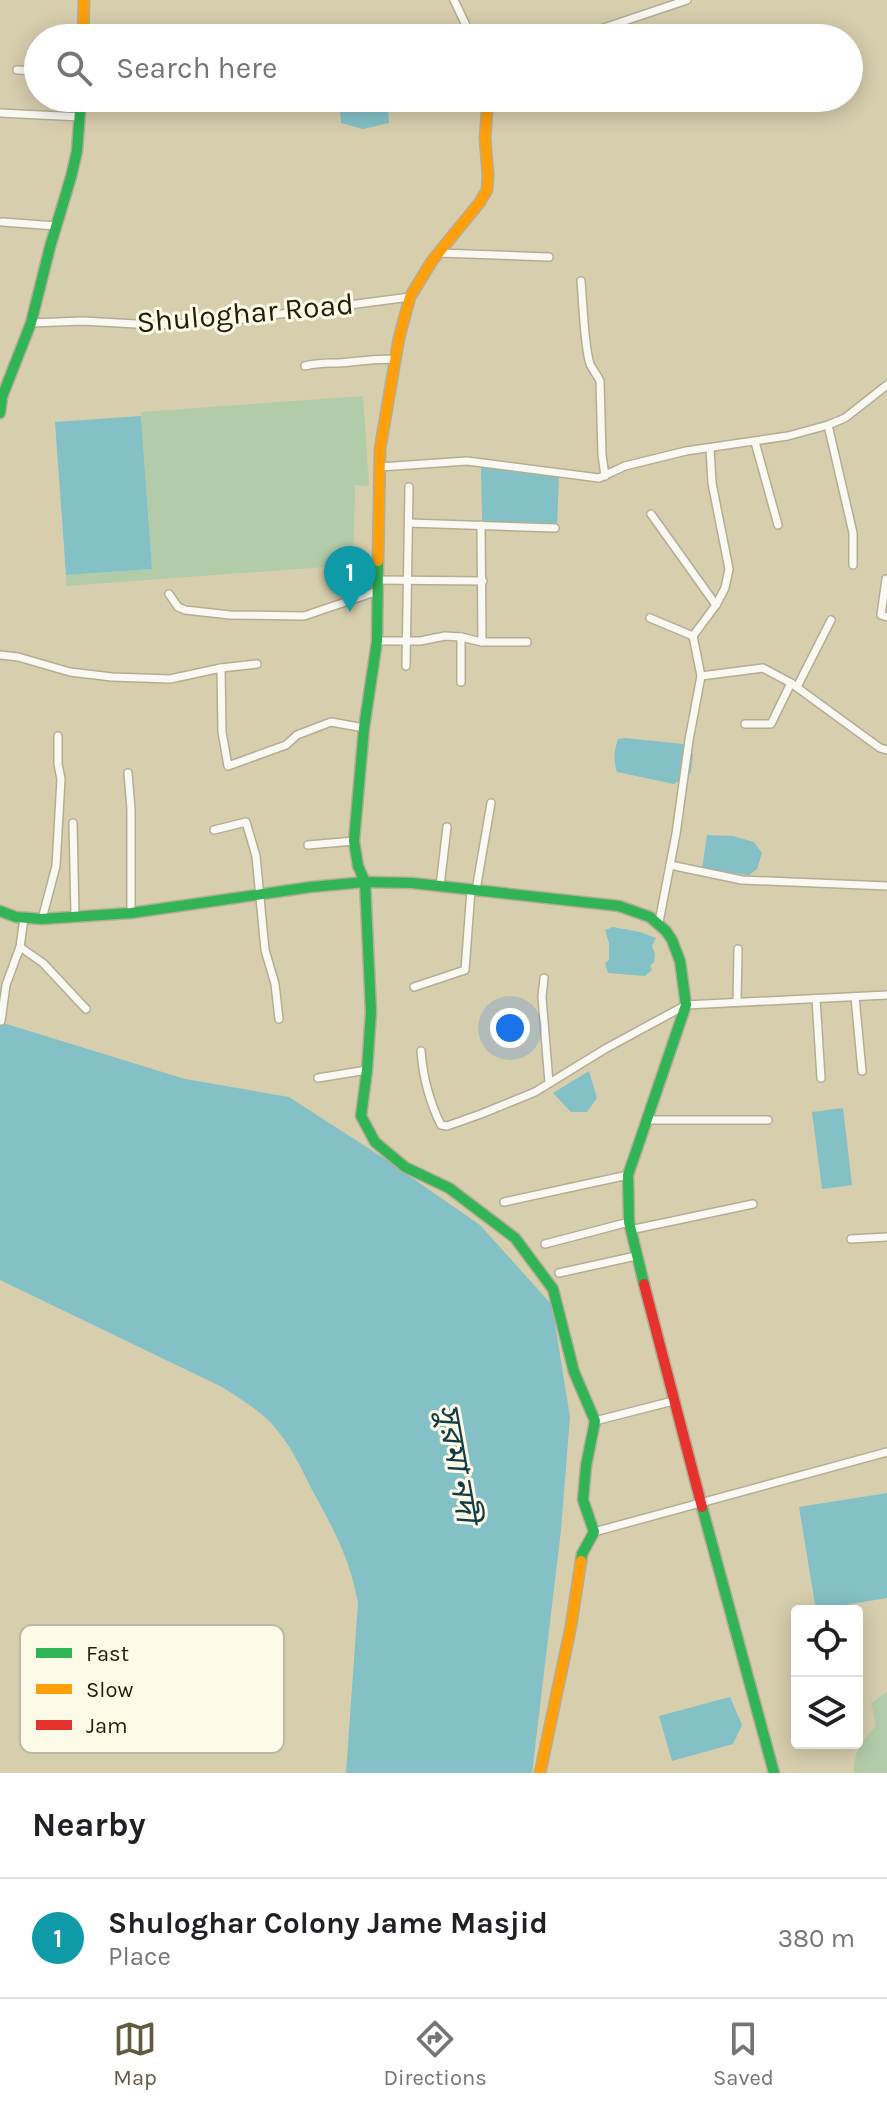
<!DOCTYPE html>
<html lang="en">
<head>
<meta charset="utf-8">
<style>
  body { margin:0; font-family:Karla,"Noto Sans Bengali",sans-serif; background:#f2f2f2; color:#202124 }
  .controls { position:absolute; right:24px; bottom:24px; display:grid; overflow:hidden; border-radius:8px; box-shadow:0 4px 20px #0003 }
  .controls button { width:72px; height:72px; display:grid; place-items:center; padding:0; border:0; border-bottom:2px solid #e0e0e0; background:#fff; color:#202124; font:40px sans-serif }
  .you { position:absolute; left:510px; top:1028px; width:28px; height:28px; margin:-20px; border:6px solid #fff; border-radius:50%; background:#1a73e8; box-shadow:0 0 0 12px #1a73e833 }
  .badge { display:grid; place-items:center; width:52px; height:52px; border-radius:50%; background:#625b40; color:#fff; font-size:26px; font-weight:700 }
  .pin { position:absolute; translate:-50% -66px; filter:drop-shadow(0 2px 4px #0008) }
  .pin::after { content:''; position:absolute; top:42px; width:28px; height:24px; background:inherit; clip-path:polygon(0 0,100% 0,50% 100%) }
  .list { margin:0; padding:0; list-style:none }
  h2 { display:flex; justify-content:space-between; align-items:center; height:104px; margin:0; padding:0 32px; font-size:34px }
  h2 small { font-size:26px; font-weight:400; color:#757577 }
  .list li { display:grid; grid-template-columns:52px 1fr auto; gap:24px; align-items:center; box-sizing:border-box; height:120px; padding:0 32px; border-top:2px solid #e0e0e0 }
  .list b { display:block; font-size:30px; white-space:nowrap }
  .list p { margin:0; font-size:26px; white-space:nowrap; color:#757577 }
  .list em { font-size:26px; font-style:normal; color:#757577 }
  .icon { flex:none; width:44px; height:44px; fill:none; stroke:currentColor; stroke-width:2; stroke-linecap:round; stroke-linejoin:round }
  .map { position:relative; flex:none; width:887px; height:1773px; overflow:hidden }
  .search { position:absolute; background:#fff; box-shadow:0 4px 20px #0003; left:24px; right:24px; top:24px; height:88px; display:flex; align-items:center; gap:20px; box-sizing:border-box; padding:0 28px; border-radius:44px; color:#757577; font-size:30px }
  .sheet { height:224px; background:#fff }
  nav { display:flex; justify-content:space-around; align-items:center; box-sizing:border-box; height:112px; border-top:2px solid #e0e0e0; background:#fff; font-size:22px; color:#757577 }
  nav a { display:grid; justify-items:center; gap:4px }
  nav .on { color:#625b40 }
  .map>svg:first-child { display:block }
</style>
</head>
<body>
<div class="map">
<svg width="887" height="1773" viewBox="0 0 887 1773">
  <rect width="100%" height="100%" fill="#d7ceae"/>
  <g fill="#b2ccaa">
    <polygon points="363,396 369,486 355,485 353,565 66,586 66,575 152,569 141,412"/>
    <path d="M887,1692V1773H854C853,1752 862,1741 876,1726L871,1703Z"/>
  </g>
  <g fill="#83c1c7">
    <polygon points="339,98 387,98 389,123 363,129 341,123"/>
    <polygon points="141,416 152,569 66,575 55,422"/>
    <polygon points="481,466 559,477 557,526 485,524 482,519"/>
    <path d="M625,738L683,744L693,754L691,772L674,784L617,772C613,760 614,751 618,739Z"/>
    <polygon points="707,835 733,836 754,842 762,853 757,869 749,875 702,869"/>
    <polygon points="613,927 640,932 656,938 652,946 655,954 654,962 650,966 652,970 645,976 608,973 605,963 609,960 609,943 605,930"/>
    <path d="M0,1022L185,1079L289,1097L382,1157L480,1225L552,1305L570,1417L561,1530L532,1773H346L358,1603C350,1558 332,1526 311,1488C300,1465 289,1443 272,1424C258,1409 239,1398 222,1387L0,1280Z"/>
    <polygon points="589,1071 597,1098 587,1112 571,1112 553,1093"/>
    <polygon points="843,1108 852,1185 822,1189 812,1112"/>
    <polygon points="887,1493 887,1598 816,1610 799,1507"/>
    <polygon points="730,1697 742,1725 733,1744 672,1761 659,1716"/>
  </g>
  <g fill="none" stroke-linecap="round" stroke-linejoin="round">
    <defs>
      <g id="street">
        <polyline points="454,0 472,38"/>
        <polyline points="574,38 687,0"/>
        <polyline points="17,70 38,71"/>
        <polyline points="0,113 81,117"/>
        <polyline points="2,222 56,226"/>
        <polyline points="439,253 549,257"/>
        <path d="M581,281C583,302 584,346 590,364C593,370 597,375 600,381L602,455L605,476"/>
        <polyline points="31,323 83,321 154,325 228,321 410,297"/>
        <path d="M305,366C320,362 335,364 350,362C365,360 380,359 396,359"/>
        <polyline points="828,425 853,533 853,565"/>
        <polyline points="755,442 778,525"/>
        <polyline points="380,467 467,461 599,478 625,466 686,451 788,436 828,425 845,418 887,385"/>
        <polyline points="651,514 716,605"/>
        <polyline points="409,523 555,528"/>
        <polyline points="481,525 482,642"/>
        <polyline points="886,579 881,615 887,617"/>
        <polyline points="378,580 483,581"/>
        <polyline points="169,594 178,607 185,610 230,615 304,616 378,591"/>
        <polyline points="650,618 693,636 701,676 689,740 676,834 659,922"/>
        <polyline points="693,636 716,605 725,588 729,569 712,483 710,448"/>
        <polyline points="377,641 420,641 445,636 461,637 482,642 527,642"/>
        <polyline points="0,655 18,657 70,672 112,677 170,679 221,668 257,664"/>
        <polyline points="406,666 409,487"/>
        <polyline points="221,668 222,732 228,766 286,745 297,735 331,722 364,728"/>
        <polyline points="701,676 763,668 791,683 880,748 887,750"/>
        <polyline points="461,682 461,637"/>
        <polyline points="797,687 831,620"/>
        <polyline points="745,724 771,724 791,683"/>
        <polyline points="128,773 131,809 131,913"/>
        <polyline points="73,823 75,916"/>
        <polyline points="214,830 246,822 256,856 265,950 275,984 279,1019"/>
        <polyline points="308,845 354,841"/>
        <polyline points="670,865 742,880 887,886"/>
        <polyline points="440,886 447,827"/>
        <polyline points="476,890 491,803"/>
        <polyline points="42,919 56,866 61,779 58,764 58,736"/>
        <polyline points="20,947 43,963 86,1009"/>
        <polyline points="544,978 542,997 549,1083"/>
        <polyline points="414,987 465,970 471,890"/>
        <polyline points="855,997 862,1071"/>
        <polyline points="816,999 821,1078"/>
        <polyline points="737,1002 738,949"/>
        <polyline points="1,1021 6,985 20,947 24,918"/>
        <path d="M421,1051C423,1077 429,1101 441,1125L447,1126L481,1114L535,1092L605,1049L686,1005L887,995"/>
        <polyline points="318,1078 367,1070"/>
        <polyline points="648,1120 768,1120"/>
        <polyline points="504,1202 628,1175"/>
        <polyline points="630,1230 753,1204"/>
        <polyline points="851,1239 887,1237"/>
        <polyline points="545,1244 629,1222"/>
        <polyline points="559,1273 636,1256"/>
        <polyline points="595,1421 673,1401"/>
        <polyline points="594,1532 887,1452"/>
      </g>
      <g id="fast">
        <polyline points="0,413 2,397 31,323 50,247 71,177 77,151 81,98"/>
        <polyline points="378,561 377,641 364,728 354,841 358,866 365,882 371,1012 367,1070 361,1116 375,1142 405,1167 449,1188 515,1238 553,1289 574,1372 595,1421 586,1466 583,1500 594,1532 582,1554 581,1561"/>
        <polyline points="0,911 16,917 42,919 131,913 311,887 365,882 412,883 619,906 650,917 666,931 672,940 680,961 686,1005 628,1175 629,1222 644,1284"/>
        <polyline points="702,1507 774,1773"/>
      </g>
      <g id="slow">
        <polyline points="83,38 84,0"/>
        <polyline points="378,561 380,449 399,338 410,297 432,261 480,202 487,190 488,175 485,138 488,98"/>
        <polyline points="540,1773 571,1626 581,1561"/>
      </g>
      <polyline id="jam" points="644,1284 702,1507"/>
    </defs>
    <use href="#street" stroke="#b4ad94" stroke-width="10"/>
    <use href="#fast" stroke="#b4ad94" stroke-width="13"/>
    <use href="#slow" stroke="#b4ad94" stroke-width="13"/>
    <use href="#jam" stroke="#b4ad94" stroke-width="13"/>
    <use href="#street" stroke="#f9f8f3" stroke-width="7"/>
    <use href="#fast" stroke="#30b455" stroke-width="10"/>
    <use href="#slow" stroke="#ff9f0a" stroke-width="10"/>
    <use href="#jam" stroke="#e5322d" stroke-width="10"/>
  </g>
  <g text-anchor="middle" stroke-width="6" stroke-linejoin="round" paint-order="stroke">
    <g font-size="30" fill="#231d05" stroke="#fefae8">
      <text transform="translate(245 313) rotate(-5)" y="10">Shuloghar Road</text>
    </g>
    <g font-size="32" font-style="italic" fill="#123d47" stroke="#fefae8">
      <text transform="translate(458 1463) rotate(80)" y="11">সুরমা নদী</text>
    </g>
  </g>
  <rect x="20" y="1625" width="264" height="128" rx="12" fill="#fefae8" stroke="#bcb8a4" stroke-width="2"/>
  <rect x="36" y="1648" width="36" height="10" fill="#30b455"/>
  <rect x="36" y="1684" width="36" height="10" fill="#ff9f0a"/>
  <rect x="36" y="1720" width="36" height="10" fill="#e5322d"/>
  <g font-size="22" fill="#231d05">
    <text x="86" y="1661">Fast</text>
    <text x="86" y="1697">Slow</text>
    <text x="86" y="1733">Jam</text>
  </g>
</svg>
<div class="controls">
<button><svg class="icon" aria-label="locate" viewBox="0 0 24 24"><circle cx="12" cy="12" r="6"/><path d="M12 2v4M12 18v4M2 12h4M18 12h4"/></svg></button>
<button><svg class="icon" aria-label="layers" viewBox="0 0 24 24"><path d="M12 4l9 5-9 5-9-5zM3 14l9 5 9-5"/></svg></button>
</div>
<div class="you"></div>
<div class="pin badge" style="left:350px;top:612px;background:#0f9aa8">1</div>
<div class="search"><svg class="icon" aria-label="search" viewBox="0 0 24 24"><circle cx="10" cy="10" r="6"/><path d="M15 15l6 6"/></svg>Search here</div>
</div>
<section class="sheet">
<h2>Nearby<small></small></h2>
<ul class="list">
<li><span class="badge" style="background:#0f9aa8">1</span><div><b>Shuloghar Colony Jame Masjid</b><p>Place</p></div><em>380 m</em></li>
</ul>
</section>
<nav>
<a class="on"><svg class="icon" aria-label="map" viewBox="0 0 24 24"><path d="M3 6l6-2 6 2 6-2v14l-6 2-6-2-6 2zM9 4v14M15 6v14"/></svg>Map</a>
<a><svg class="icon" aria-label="directions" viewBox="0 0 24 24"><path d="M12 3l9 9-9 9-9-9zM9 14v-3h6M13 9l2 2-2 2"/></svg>Directions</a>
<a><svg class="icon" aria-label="saved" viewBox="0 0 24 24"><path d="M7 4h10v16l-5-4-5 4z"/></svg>Saved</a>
</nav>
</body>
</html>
